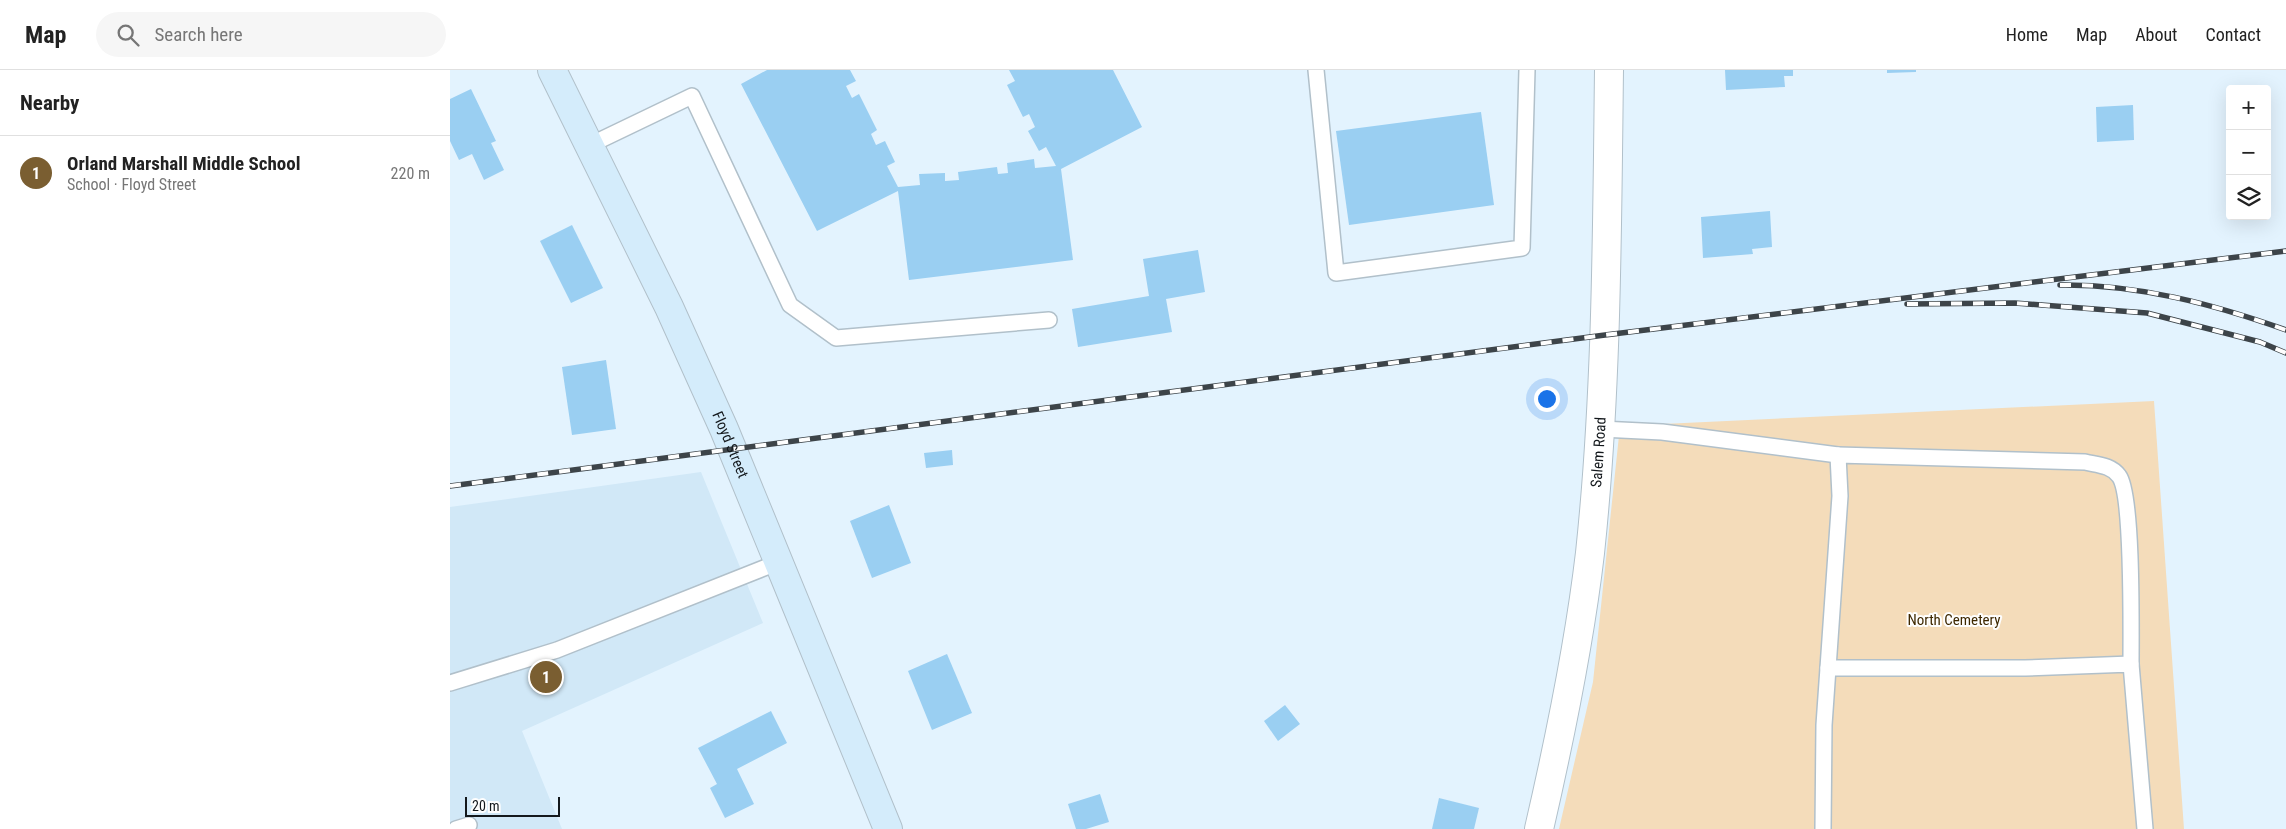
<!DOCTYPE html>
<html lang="en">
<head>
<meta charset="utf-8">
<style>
  body { margin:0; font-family:"Roboto Condensed",sans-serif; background:#f6f6f6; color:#222 }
  .controls { position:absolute; right:15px; top:15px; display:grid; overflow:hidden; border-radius:5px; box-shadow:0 5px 20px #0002 }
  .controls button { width:45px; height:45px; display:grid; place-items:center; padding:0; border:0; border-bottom:1px solid #e0e0e0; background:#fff; color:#222; font:25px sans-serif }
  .scale { position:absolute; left:15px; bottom:12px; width:95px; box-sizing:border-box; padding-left:5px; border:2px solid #13181c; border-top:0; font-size:14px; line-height:18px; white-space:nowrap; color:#13181c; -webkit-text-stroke:4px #fefefe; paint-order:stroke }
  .you { position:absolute; left:1096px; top:328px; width:18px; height:18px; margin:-12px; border:4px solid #fff; border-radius:50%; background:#1a73e8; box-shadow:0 0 0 8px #1a73e833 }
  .badge { display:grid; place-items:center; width:32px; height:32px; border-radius:50%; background:#7a5e31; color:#fff; font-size:16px; font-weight:700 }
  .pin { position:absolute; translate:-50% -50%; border:2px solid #fff; box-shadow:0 1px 5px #0006 }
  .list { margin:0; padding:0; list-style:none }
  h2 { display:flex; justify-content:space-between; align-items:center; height:65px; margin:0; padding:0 20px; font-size:21px }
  h2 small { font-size:16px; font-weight:400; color:#767676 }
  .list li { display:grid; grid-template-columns:32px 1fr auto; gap:15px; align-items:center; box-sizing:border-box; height:75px; padding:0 20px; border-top:1px solid #e0e0e0 }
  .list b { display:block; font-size:19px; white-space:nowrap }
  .list p { margin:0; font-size:16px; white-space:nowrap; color:#767676 }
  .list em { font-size:16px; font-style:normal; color:#767676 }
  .icon { flex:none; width:28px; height:28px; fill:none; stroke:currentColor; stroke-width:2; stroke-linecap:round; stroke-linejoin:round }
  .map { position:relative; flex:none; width:1836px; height:759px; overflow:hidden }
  header { display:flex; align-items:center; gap:30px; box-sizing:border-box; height:70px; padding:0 25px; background:#fff; border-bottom:1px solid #e0e0e0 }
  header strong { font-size:24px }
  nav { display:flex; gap:28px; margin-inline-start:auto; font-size:18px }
  .search { width:350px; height:45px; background:#f6f6f6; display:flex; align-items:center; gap:12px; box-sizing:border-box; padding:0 18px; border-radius:28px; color:#767676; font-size:19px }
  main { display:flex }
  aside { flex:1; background:#fff }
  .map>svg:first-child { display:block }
</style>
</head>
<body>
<header>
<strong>Map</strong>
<div class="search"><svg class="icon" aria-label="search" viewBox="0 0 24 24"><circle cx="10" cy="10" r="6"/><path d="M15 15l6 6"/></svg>Search here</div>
<nav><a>Home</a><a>Map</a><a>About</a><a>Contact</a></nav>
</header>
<main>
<aside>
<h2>Nearby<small></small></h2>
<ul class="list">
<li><span class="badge">1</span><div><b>Orland Marshall Middle School</b><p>School · Floyd Street</p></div><em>220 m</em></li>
</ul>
</aside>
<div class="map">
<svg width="1836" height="759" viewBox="0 0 1836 759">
  <rect width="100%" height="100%" fill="#e3f3fe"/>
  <polygon fill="#d1e8f7" points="251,402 313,553 72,661 112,759 0,759 0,437"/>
  <polygon fill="#f4dcba" points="1704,331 1734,759 1109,759 1143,612 1170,356"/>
  <g fill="#9acff2">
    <polygon points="317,0 400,0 406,11 396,16 402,28 409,24 427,60 421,64 426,75 435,71 445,92 437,96 448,117 470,115 469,104 495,103 495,111 509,110 508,102 547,97 548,104 558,103 557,93 584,89 585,98 606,96 596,77 589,81 578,61 585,57 579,44 573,47 557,15 565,11 559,0 663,0 692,57 611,99 623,190 459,210 448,121 367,161 291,14"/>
    <polygon points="1275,0 1343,0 1343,6 1334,6 1335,17 1276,20"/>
    <polygon points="1437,0 1466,0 1466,2 1437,3"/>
    <polygon points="21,19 46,71 41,73 54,100 34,110 22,84 9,90 0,71 0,29"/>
    <polygon points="1683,35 1684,70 1647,72 1646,37"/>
    <polygon points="1031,42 1044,135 899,155 886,61"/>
    <polygon points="1320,141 1322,177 1302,179 1303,184 1253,188 1251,147"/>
    <polygon points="122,155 153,218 121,233 90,171"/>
    <polygon points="748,180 755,222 716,229 722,262 628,277 622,239 699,226 693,189"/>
    <polygon points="156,290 166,359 122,365 112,297"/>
    <polygon points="502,380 503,395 476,398 474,383"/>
    <polygon points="439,435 461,493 422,508 400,451"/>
    <polygon points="497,584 522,643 482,660 458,601"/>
    <polygon points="835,635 850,654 828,671 814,651"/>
    <polygon points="321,641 337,673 287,699 304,734 275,748 260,718 267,714 248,678"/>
    <polygon points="650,724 659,752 636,759 626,759 618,734"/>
    <polygon points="989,728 1029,738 1024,759 982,759"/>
  </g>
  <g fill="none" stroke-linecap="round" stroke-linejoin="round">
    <defs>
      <g id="lane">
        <polyline points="866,0 886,203 1072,178 1077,0"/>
        <polyline points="140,75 242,26 340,235 386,268 599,250"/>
        <polyline points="1151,359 1212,362 1388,385"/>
        <path d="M1378,598L1390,426L1388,385L1635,392C1648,395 1661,395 1669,406C1683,424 1681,564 1681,594"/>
        <polyline points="0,613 107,580 329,492"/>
        <polyline points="6,759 19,755"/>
        <polyline points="1373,759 1374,655 1378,598 1575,598 1681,594 1695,759"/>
      </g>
      <g id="street">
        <path id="s1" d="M1089,759C1110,668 1129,577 1140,483C1157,323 1157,161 1159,0"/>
      </g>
      <g id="secondary">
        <path id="s2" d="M102,0L219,237L274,359L438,759"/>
      </g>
    </defs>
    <use href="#lane" stroke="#b1c0ca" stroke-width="18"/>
    <use href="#street" stroke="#b1c0ca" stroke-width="30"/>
    <use href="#secondary" stroke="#b1c0ca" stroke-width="30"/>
    <use href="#lane" stroke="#fff" stroke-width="15"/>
    <use href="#street" stroke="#fff" stroke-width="28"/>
    <use href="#secondary" stroke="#d4ecfb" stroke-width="28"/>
    <defs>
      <g id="rail">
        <path d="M1610,215C1688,214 1763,234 1836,260"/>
        <polyline points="1457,234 1565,233 1697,243 1810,272 1836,283"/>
        <polyline points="0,416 1155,265 1836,181"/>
      </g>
    </defs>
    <use href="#rail" stroke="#3d4449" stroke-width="5.5"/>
    <use href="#rail" stroke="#fefefe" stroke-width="4" stroke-dasharray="11" stroke-linecap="butt"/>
  </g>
  <g text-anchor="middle" stroke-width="4" stroke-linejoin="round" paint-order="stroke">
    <g font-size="15" fill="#13181c" stroke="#fefefe">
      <text dy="5" stroke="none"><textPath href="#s2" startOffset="415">Floyd Street</textPath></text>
      <text dy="5" stroke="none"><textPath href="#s1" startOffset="382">Salem Road</textPath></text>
    </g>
    <g font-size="15" fill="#3e2800" stroke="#fefefe">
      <text x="1504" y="555">North Cemetery</text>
    </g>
  </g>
</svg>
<div class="controls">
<button>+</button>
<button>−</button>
<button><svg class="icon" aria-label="layers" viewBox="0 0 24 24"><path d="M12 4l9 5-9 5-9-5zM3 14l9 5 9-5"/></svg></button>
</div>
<div class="scale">20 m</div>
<div class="you"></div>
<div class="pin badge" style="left:96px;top:607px">1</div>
</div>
</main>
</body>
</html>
